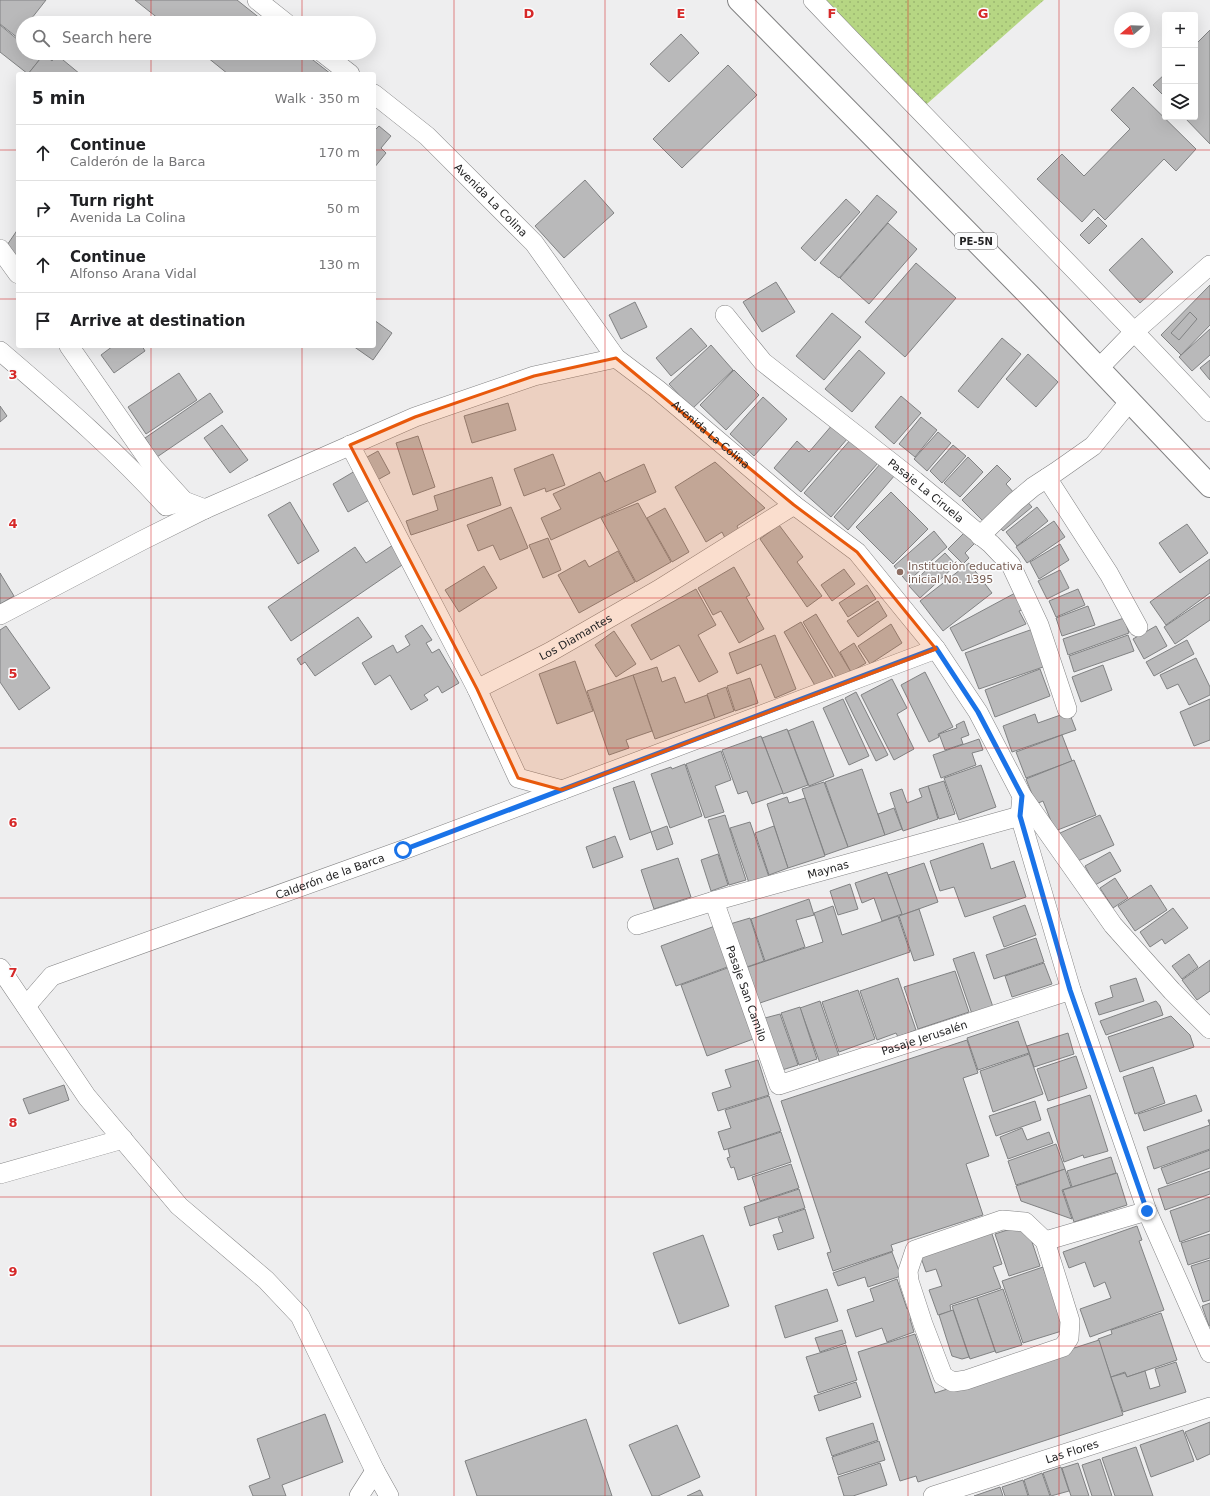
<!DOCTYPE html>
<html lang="en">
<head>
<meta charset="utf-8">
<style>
  body { margin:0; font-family:"DejaVu Sans",sans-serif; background:#f2f2f2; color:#202124 }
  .controls { position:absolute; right:12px; top:12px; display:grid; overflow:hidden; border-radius:4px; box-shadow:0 4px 16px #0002 }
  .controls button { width:36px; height:36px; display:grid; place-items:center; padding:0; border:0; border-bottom:1px solid #e0e0e0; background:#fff; color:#202124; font:20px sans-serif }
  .compass { position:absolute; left:1114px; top:12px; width:36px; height:36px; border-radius:50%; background:#fff; box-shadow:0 4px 16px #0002; rotate:251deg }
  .stop { position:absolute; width:12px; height:12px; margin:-9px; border:3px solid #1a73e8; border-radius:50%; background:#fff }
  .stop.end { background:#1a73e8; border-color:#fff; box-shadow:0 1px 4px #0008 }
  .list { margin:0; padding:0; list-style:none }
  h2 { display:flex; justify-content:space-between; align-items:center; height:52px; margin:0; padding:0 16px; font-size:17px }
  h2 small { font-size:13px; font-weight:400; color:#757577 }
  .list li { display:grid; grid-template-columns:26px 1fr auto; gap:12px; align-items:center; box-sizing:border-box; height:56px; padding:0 16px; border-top:1px solid #e0e0e0 }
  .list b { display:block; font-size:15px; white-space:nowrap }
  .list p { margin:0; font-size:13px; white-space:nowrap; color:#757577 }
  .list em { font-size:13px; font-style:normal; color:#757577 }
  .icon { flex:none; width:22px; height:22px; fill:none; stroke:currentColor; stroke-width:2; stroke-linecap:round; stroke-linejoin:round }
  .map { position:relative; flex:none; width:1210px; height:1496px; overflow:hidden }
  .search { position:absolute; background:#fff; box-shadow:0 4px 16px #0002; left:16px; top:16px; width:360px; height:44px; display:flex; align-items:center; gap:10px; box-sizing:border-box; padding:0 14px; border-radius:22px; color:#757577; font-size:15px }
  .panel { position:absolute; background:#fff; box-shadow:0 4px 16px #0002; left:16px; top:72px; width:360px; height:276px; border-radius:4px }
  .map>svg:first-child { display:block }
</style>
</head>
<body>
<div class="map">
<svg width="1210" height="1496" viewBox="0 0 1210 1496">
  <defs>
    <pattern id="park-dots" width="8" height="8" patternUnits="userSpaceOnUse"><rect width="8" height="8" fill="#b6d683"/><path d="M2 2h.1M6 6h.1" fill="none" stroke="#9cb771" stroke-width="1.8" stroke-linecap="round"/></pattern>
  </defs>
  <rect width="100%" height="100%" fill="#eeeeef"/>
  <polygon fill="url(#park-dots)" points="811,0 1044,0 919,111"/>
  <g fill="#b9b9ba" stroke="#818283">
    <polygon points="0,0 46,0 28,23 23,23 23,42 0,24"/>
    <polygon points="135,0 237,0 266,23 164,23"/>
    <polygon points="0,25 23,44 23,53 35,53 41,58 28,74 0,52"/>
    <polygon points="1210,30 1210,144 1184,117 1195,117 1195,45"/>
    <polygon points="681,34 699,53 669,82 650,64"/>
    <polygon points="202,53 304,53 331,74 228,74"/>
    <polygon points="44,54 52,61 57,55 80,74 28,74"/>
    <polygon points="728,65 757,95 682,168 653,139"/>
    <polygon points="1165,74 1165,97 1153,85"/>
    <polygon points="1133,87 1196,149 1176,171 1164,159 1105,220 1094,209 1082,222 1037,179 1062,154 1084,176 1130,129 1111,110"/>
    <polygon points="379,126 391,136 381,148 386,153 374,168 374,131"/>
    <polygon points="585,180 614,213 564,258 535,226"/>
    <polygon points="877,195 897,212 839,278 820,263"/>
    <polygon points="846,199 860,212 815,261 801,248"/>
    <polygon points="1098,217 1107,226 1089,244 1080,235"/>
    <polygon points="888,223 917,249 869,304 840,278"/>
    <polygon points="18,229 18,262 3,251"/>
    <polygon points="1142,238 1173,272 1140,303 1109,270"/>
    <polygon points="916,263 956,298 905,357 865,322"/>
    <polygon points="776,282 795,312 762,332 743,302"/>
    <polygon points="1210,285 1210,325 1181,355 1161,335"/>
    <polygon points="635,302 647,327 621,339 609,315"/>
    <polygon points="1190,312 1197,319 1179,340 1171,333"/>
    <polygon points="832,313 861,337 824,380 796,356"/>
    <polygon points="374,320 392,333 373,360 353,346 374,346"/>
    <polygon points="691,328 707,346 671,376 656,358"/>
    <polygon points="1210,329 1210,355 1192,371 1179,357"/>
    <polygon points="1002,338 1021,354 978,408 958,391"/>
    <polygon points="711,345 733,370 692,409 669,384"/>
    <polygon points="113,346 142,346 145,351 114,373 101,355"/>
    <polygon points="859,350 885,373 852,412 825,389"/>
    <polygon points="1028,354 1058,382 1036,407 1006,379"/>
    <polygon points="1210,360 1210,380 1200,368"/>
    <polygon points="734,370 759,395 726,430 700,405"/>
    <polygon points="179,373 197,400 146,434 128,407"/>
    <polygon points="210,393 223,412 157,457 145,438"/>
    <polygon points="901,396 921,413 894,444 875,427"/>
    <polygon points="763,397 787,419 754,456 730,434"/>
    <polygon points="508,403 516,430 472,443 464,416"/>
    <polygon points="0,406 7,416 0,422"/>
    <polygon points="921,417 937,430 915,457 899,444"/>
    <polygon points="833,424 848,438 801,492 774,468 797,441 809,452"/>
    <polygon points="222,425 248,460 230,473 204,438"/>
    <polygon points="938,432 951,443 927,471 914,459"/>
    <polygon points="418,436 435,487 413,495 396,443"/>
    <polygon points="851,439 878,463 831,517 804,493"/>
    <polygon points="953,445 966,456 942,483 930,471"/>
    <polygon points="378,451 390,473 372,483 360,461"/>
    <polygon points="553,454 565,485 546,492 545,488 524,496 514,469"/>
    <polygon points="968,457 983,472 960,497 944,483"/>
    <polygon points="715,462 765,508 737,526 739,530 725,538 722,532 706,542 675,487"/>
    <polygon points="881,463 895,475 848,530 834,517"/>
    <polygon points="644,464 656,492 551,540 541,518 561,509 553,494 600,472 605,482"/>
    <polygon points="997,465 1011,479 1006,484 1015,494 986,524 962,500"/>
    <polygon points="355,471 371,499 348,512 333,484"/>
    <polygon points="492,477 501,505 411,535 406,521 438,510 434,496"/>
    <polygon points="891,492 928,529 893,564 856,527"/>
    <polygon points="1025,499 1032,507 1003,531 996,523"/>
    <polygon points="290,502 319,551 298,564 268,515"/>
    <polygon points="638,503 671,562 636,582 601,518"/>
    <polygon points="511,507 528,548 500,560 493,545 478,551 467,525"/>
    <polygon points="1037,507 1048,521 1017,546 1006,532"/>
    <polygon points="665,508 689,552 672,562 647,518"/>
    <polygon points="1054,521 1065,537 1027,563 1016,547"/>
    <polygon points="1187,524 1208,553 1180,573 1159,543"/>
    <polygon points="779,525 803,557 797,562 822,596 807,607 760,539"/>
    <polygon points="967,530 977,541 965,553 969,558 963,564 948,549"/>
    <polygon points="934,531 947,547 907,582 894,566"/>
    <polygon points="548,538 561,570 543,578 529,545"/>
    <polygon points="1060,544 1069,560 1039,579 1030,562"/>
    <polygon points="393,545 405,563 291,641 268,607 355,547 366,563"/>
    <polygon points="618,551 635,582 579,613 558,575 585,560 589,567"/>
    <polygon points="945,553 956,565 920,598 909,586"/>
    <polygon points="1210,559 1210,593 1166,625 1150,602"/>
    <polygon points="969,563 992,593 943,631 920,601"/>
    <polygon points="484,566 497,588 459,612 445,590"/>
    <polygon points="734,567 750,595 746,597 764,629 739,643 721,611 713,615 698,588"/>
    <polygon points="844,569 855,584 832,601 821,585"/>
    <polygon points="1060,570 1069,588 1047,599 1038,581"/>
    <polygon points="0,573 14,596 0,604"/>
    <polygon points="867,585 876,599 848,617 839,603"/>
    <polygon points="696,589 716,625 698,635 718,672 699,682 679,645 651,660 631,625"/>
    <polygon points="1078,589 1085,605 1056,617 1049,601"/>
    <polygon points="1017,592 1026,608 1019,611 1026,624 962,651 950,628"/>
    <polygon points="1210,596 1210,620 1175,644 1164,627"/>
    <polygon points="878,601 887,616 858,637 847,621"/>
    <polygon points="1088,606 1095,625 1062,636 1056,618"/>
    <polygon points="816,614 851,672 837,679 803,622"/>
    <polygon points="358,617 372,637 315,676 305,662 301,665 297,659"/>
    <polygon points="1124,618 1129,633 1068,655 1063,639"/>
    <polygon points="801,622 835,681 817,689 784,632"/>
    <polygon points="891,624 902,643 870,664 858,646"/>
    <polygon points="422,625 432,640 426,643 432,653 439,649 459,683 442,693 438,686 424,695 428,700 411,710 390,675 375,685 362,663 393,645 397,653 410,645 405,636"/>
    <polygon points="6,626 50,688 19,710 0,682 0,630"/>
    <polygon points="1156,626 1167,646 1144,659 1133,639"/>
    <polygon points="1033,629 1046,666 979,689 965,653"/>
    <polygon points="614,631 636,664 616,677 595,645"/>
    <polygon points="775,635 796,689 775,698 761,664 737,674 729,653"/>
    <polygon points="1128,635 1134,651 1074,672 1069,656"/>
    <polygon points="1187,640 1194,654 1154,676 1146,662"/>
    <polygon points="854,643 866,663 851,672 840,652"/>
    <polygon points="1196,658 1210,687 1210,695 1189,705 1178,684 1167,689 1160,675"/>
    <polygon points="575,661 593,711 557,724 539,674"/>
    <polygon points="1103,665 1112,690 1081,702 1072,677"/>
    <polygon points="657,667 662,682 675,677 685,703 707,695 715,718 655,739 633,675"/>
    <polygon points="1040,669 1050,696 995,717 985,690"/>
    <polygon points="925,672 953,727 938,734 939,737 929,742 901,685"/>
    <polygon points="633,675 652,731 626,740 629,748 609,755 587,691"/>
    <polygon points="750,678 758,703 735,711 727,686"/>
    <polygon points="892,679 907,708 897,714 914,749 894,760 861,695"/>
    <polygon points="726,687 734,711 715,718 707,694"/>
    <polygon points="856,692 888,755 876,761 845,698"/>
    <polygon points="843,699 869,756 849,765 823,708"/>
    <polygon points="1210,699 1210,740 1194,746 1180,712"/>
    <polygon points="1069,712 1076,730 1012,752 1003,726 1035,714 1038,723"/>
    <polygon points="813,721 834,776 809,786 788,731"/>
    <polygon points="964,721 969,735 961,738 963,744 945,750 939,734 957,728 956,725"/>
    <polygon points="787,729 808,785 783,794 762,738"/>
    <polygon points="1062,735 1072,761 1026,778 1016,752"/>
    <polygon points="761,736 783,793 752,804 747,791 738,794 722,750"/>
    <polygon points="979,739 983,750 972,753 976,765 941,778 933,755"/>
    <polygon points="721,751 731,780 715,786 724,812 705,818 686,764"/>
    <polygon points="1074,760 1096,815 1055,831 1043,801 1036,804 1026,779"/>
    <polygon points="685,764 702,816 670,828 651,774 671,767 672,769"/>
    <polygon points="981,765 996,807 959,820 944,778"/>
    <polygon points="862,769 885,835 848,847 825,782"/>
    <polygon points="634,781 651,832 630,840 613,788"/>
    <polygon points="944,781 955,814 939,819 928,786"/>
    <polygon points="824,782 848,847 825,855 802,789"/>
    <polygon points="928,786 938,819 903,831 890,793 902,789 907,803 922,797 919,789"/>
    <polygon points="787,797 789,803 805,798 825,856 788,868 767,804"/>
    <polygon points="894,808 902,829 885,835 878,814"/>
    <polygon points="725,815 746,880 729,885 708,820"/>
    <polygon points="1100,815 1114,845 1073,863 1060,833"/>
    <polygon points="750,822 769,877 749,883 730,828"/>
    <polygon points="667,826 673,844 657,850 651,832"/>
    <polygon points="774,826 788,868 769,875 755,833"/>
    <polygon points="615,836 623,857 593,868 586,847"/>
    <polygon points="983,843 991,869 1014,861 1026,897 965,917 954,887 940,891 930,861"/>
    <polygon points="1110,852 1121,871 1095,885 1085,866"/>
    <polygon points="718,854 728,885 711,891 701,860"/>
    <polygon points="678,858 691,897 654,909 641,870"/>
    <polygon points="924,863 938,902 902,915 888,875"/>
    <polygon points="887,872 902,914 882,921 874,898 862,903 855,883"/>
    <polygon points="1115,878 1128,898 1113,908 1100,888"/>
    <polygon points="850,884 858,909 838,915 830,891"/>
    <polygon points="1151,885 1167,910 1135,931 1118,906"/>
    <polygon points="809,899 814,915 796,920 805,947 765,961 751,919"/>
    <polygon points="1025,905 1036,935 1004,947 993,917"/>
    <polygon points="833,906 842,935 898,916 910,952 757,1004 745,968 823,942 814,913"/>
    <polygon points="1173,908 1188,928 1165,944 1162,939 1150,947 1140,932"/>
    <polygon points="919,909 934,955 914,961 899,916"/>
    <polygon points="750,918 764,961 744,968 730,924"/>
    <polygon points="715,926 730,966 676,986 661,946"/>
    <polygon points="1036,938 1044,962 994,979 986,955"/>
    <polygon points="974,952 993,1007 972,1014 953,959"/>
    <polygon points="1189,954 1198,967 1182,979 1172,966"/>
    <polygon points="1210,960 1210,991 1197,1000 1182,980"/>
    <polygon points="1044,963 1052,984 1012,997 1005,976"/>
    <polygon points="730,967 756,1038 707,1056 681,985"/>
    <polygon points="955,971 969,1012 918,1029 904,987"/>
    <polygon points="898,978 916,1030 898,1037 896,1033 877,1040 860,991"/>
    <polygon points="1136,978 1144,1001 1099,1015 1095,1003 1113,997 1110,986"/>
    <polygon points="858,990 875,1039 839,1052 822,1002"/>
    <polygon points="820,1001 839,1056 820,1063 800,1008"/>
    <polygon points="1156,1001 1160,1006 1163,1015 1106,1035 1100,1021"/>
    <polygon points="800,1007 817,1059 799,1065 781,1013"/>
    <polygon points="780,1014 798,1065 779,1071 765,1018"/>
    <polygon points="1171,1016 1190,1035 1194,1047 1120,1072 1108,1037"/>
    <polygon points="1018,1021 1029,1053 978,1070 967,1038"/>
    <polygon points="1068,1033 1074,1054 1034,1067 1027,1046"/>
    <polygon points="967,1040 978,1073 963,1078 989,1156 966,1164 983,1215 891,1245 893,1251 833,1271 827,1253 831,1252 781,1101"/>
    <polygon points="1029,1054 1043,1094 993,1112 980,1071"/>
    <polygon points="1076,1056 1087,1088 1048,1101 1037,1069"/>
    <polygon points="758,1060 769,1095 718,1111 712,1093 731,1087 725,1070"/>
    <polygon points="1153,1067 1165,1103 1135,1114 1123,1077"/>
    <polygon points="64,1085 69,1100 29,1114 23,1099"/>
    <polygon points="1090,1095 1108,1151 1084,1158 1083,1155 1064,1162 1047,1109"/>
    <polygon points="1196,1095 1202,1111 1144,1131 1138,1114"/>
    <polygon points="769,1096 781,1131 724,1150 718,1132 731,1128 725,1110"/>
    <polygon points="1035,1101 1041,1120 996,1136 989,1116"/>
    <polygon points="1208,1120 1210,1120 1210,1149 1154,1169 1147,1147 1210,1125"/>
    <polygon points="1022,1128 1027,1140 1049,1132 1053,1143 1008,1159 1000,1137"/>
    <polygon points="781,1132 791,1162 738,1180 734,1167 731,1168 727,1158 730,1157 728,1149"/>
    <polygon points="1056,1144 1065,1169 1016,1185 1008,1161"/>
    <polygon points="1210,1150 1210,1168 1167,1184 1161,1168"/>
    <polygon points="1111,1157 1116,1173 1072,1187 1067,1171"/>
    <polygon points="791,1164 799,1188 760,1201 752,1177"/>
    <polygon points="1065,1169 1071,1187 1062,1190 1072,1219 1021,1201 1016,1186"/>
    <polygon points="1210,1171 1210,1194 1165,1210 1158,1189"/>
    <polygon points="1117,1173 1127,1205 1074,1222 1063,1190"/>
    <polygon points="799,1189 805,1208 750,1226 744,1207"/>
    <polygon points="1210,1197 1210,1231 1180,1242 1170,1211"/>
    <polygon points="805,1209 814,1238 778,1250 773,1235 783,1232 778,1218"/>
    <polygon points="1026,1224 1040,1266 1009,1276 995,1234"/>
    <polygon points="1137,1226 1142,1240 1139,1241 1164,1310 1090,1337 1080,1309 1111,1298 1105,1282 1094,1287 1085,1262 1069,1268 1063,1252"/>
    <polygon points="991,1231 1002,1264 993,1267 1001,1288 950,1305 951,1311 938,1315 929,1290 942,1286 936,1269 926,1272 920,1255"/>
    <polygon points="1210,1234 1210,1258 1188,1265 1181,1243"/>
    <polygon points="703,1235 729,1306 679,1324 653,1253"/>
    <polygon points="892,1252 901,1276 868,1287 865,1277 838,1286 833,1273"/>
    <polygon points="1210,1260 1210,1300 1203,1302 1191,1266"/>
    <polygon points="1043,1267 1065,1330 1023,1343 1002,1281"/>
    <polygon points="897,1279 907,1309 911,1307 914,1317 910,1319 914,1332 887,1342 882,1328 856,1337 847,1310 874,1301 870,1289"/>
    <polygon points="827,1289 838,1321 785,1338 775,1306"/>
    <polygon points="1003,1289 1022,1345 996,1353 977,1298"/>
    <polygon points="977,1298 995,1351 970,1359 952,1306"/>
    <polygon points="1210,1303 1210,1326 1209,1326 1202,1306"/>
    <polygon points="953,1310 969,1357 962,1359 952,1356 939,1315"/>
    <polygon points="1161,1313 1177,1360 1127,1377 1125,1372 1111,1377 1098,1339 1112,1334 1111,1330"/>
    <polygon points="842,1330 846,1343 820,1352 815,1338"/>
    <polygon points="915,1334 935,1393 1099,1340 1123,1415 918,1482 916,1476 900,1481 858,1352"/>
    <polygon points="846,1345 857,1380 818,1393 806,1357"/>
    <polygon points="1176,1362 1186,1392 1123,1412 1111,1377 1125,1373 1127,1377 1145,1371 1150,1389 1160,1386 1155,1369"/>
    <polygon points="856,1382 861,1397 819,1411 814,1396"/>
    <polygon points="325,1414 343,1462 282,1485 286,1496 253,1496 249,1486 270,1478 257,1439"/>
    <polygon points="586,1419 612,1496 477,1496 465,1461"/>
    <polygon points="1210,1422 1210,1454 1197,1460 1185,1432"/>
    <polygon points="873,1423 878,1440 832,1456 826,1438"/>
    <polygon points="677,1425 700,1477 658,1496 652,1496 629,1445"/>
    <polygon points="1183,1430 1194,1461 1151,1477 1140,1445"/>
    <polygon points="879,1441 885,1460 838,1475 832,1457"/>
    <polygon points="1136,1447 1153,1496 1115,1496 1102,1458"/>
    <polygon points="1100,1459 1112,1496 1092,1496 1082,1465"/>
    <polygon points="880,1463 887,1485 853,1496 844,1496 838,1477"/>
    <polygon points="1078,1463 1089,1496 1071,1496 1062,1468"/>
    <polygon points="1061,1467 1069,1491 1051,1496 1043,1473"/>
    <polygon points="1042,1473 1050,1496 1029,1496 1024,1480"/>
    <polygon points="1023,1480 1028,1496 1005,1496 1002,1487"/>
    <polygon points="1000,1487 1003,1496 974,1496"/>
    <polygon points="700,1490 703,1496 687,1496"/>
  </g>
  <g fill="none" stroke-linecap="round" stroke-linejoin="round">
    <defs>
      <g id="street">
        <polyline points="257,0 286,23"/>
        <path d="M813,0C944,138 1080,272 1210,412"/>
        <polyline points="323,53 350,74"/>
        <path id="s1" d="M374,94L427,136L534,243L616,358L657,389L794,505L857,552L936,649L978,712L1022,796L1113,925L1172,991L1210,1029"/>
        <polyline points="0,249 18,274"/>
        <path id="s2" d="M725,315L763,362L915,481L991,544L1011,565L1039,625L1067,709"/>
        <polyline points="69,346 154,468 184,501"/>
        <path d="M0,351C57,400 116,450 166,506L184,501L205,509"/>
        <polyline points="1099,368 1135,331 1210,265"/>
        <polyline points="350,445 477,689"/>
        <polyline points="1047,478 1109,574 1138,627"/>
        <polyline points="980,536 1015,502 1033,487 1056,472 1093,446 1130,401"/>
        <polyline points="0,615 141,541 205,509 415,417 534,376 616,358"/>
        <path id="s3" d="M562,790L518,778L477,689L550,652L658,590L794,505"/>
        <polyline points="1022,796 1020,816 1071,990 1147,1211 1210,1353"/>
        <path id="s4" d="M714,901L779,1085L1071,990"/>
        <path id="s5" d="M637,925L714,901L1020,816"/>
        <polyline points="0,968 87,1097 179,1206 266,1280 300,1316 375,1471"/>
        <path id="s6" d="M26,1006L52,976L403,850L936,649"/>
        <polyline points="0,1174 123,1139"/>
        <polygon points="1002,1220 1025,1222 1045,1241 1070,1321 1069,1338 1063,1347 966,1380 953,1382 943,1376 923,1324 909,1281 908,1271 915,1250"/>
        <polyline points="1045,1241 1147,1211"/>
        <polyline points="359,1496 375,1471 389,1496"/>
        <path id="s7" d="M933,1496L1210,1407"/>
      </g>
      <polyline id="highway" points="739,0 1031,297 1210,486"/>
    </defs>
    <use href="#street" stroke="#828283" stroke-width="20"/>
    <use href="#highway" stroke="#828283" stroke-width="24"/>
    <use href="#street" stroke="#fff" stroke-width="19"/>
    <use href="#highway" stroke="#fff" stroke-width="22"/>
  </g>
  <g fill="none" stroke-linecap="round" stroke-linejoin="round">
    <polyline stroke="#1a73e8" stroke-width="5" points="403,850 936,648 978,712 1022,796 1020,816 1070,990 1147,1211"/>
  </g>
  <path fill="#e8590c" fill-opacity="0.2" stroke="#e8590c" stroke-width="3" stroke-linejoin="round" d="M616,358L794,505L857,552L936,649L562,790L518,778L477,689L350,445L415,417L534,376Z"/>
  <path fill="none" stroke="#d62828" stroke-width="1" stroke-opacity="0.55" d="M151,0V23M302,0V23M454,0V1496M605,0V1496M756,0V1496M908,0V1496M1059,0V1496M151,53V74M302,53V74M0,150H18M374,150H1210M0,299H18M374,299H1210M151,346V1496M302,346V1496M0,449H1210M0,598H1210M0,748H1210M0,898H1210M0,1047H1210M0,1197H1210M0,1346H1210"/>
  <circle fill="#8d6e63" stroke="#fbfcfd" stroke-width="1.5" cx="900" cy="572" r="4"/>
  <g text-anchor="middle" stroke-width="3" stroke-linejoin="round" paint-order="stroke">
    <rect fill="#fbfcfd" stroke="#646465" stroke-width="1" x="955" y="233" width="42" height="16" rx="3"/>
    <g font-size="10" font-weight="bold" fill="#232324">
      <text x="976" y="245">PE-5N</text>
    </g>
    <g font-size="11" fill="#232324" stroke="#fbfcfd">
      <text dy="4" stroke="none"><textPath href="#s1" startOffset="158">Avenida La Colina</textPath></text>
      <text dy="4" stroke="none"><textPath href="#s1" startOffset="482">Avenida La Colina</textPath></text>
      <text dy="4" stroke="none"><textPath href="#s2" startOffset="268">Pasaje La Ciruela</textPath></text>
      <text dy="4" stroke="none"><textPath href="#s3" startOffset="255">Los Diamantes</textPath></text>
      <text dy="4" stroke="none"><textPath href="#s5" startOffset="199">Maynas</textPath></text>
      <text dy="4" stroke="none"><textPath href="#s6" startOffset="335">Calderón de la Barca</textPath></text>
      <text dy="4" stroke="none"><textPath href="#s4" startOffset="98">Pasaje San Camilo</textPath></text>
      <text dy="4" stroke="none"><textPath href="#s4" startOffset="348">Pasaje Jerusalén</textPath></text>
      <text dy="4" stroke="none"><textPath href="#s7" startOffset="146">Las Flores</textPath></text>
    </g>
    <g font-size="11" fill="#785e54" stroke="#fbfcfd" text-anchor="start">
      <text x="908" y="570">Institución educativa<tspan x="908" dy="13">inicial No. 1395</tspan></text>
    </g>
  </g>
  <g font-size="13" text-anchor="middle" font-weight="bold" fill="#d62828" stroke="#fbfcfd" stroke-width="3" stroke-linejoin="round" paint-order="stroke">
    <text x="529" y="18">D</text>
    <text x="681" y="18">E</text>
    <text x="832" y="18">F</text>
    <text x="983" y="18">G</text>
    <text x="13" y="379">3</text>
    <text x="13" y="528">4</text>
    <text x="13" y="678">5</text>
    <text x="13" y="827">6</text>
    <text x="13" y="977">7</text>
    <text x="13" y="1127">8</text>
    <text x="13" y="1276">9</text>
  </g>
</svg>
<div class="controls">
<button>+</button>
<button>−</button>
<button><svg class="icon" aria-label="layers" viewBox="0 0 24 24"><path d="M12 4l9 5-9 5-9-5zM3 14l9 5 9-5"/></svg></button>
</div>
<svg class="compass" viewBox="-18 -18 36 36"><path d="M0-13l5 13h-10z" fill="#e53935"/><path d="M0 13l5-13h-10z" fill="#757577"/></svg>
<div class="stop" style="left:403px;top:850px"></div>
<div class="stop end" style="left:1147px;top:1211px"></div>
<div class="search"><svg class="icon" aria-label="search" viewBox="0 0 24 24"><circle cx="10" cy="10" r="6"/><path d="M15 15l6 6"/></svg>Search here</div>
<section class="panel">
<h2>5 min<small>Walk · 350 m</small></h2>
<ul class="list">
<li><svg class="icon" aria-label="ahead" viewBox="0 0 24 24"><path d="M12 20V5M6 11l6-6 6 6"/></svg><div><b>Continue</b><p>Calderón de la Barca</p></div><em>170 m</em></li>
<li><svg class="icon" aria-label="right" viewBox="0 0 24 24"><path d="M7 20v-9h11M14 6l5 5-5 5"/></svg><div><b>Turn right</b><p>Avenida La Colina</p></div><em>50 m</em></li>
<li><svg class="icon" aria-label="ahead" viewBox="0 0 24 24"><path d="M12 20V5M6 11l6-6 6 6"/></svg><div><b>Continue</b><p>Alfonso Arana Vidal</p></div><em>130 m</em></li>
<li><svg class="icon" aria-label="arrive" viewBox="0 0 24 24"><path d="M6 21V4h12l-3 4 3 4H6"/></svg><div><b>Arrive at destination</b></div></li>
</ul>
</section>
</div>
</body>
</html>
